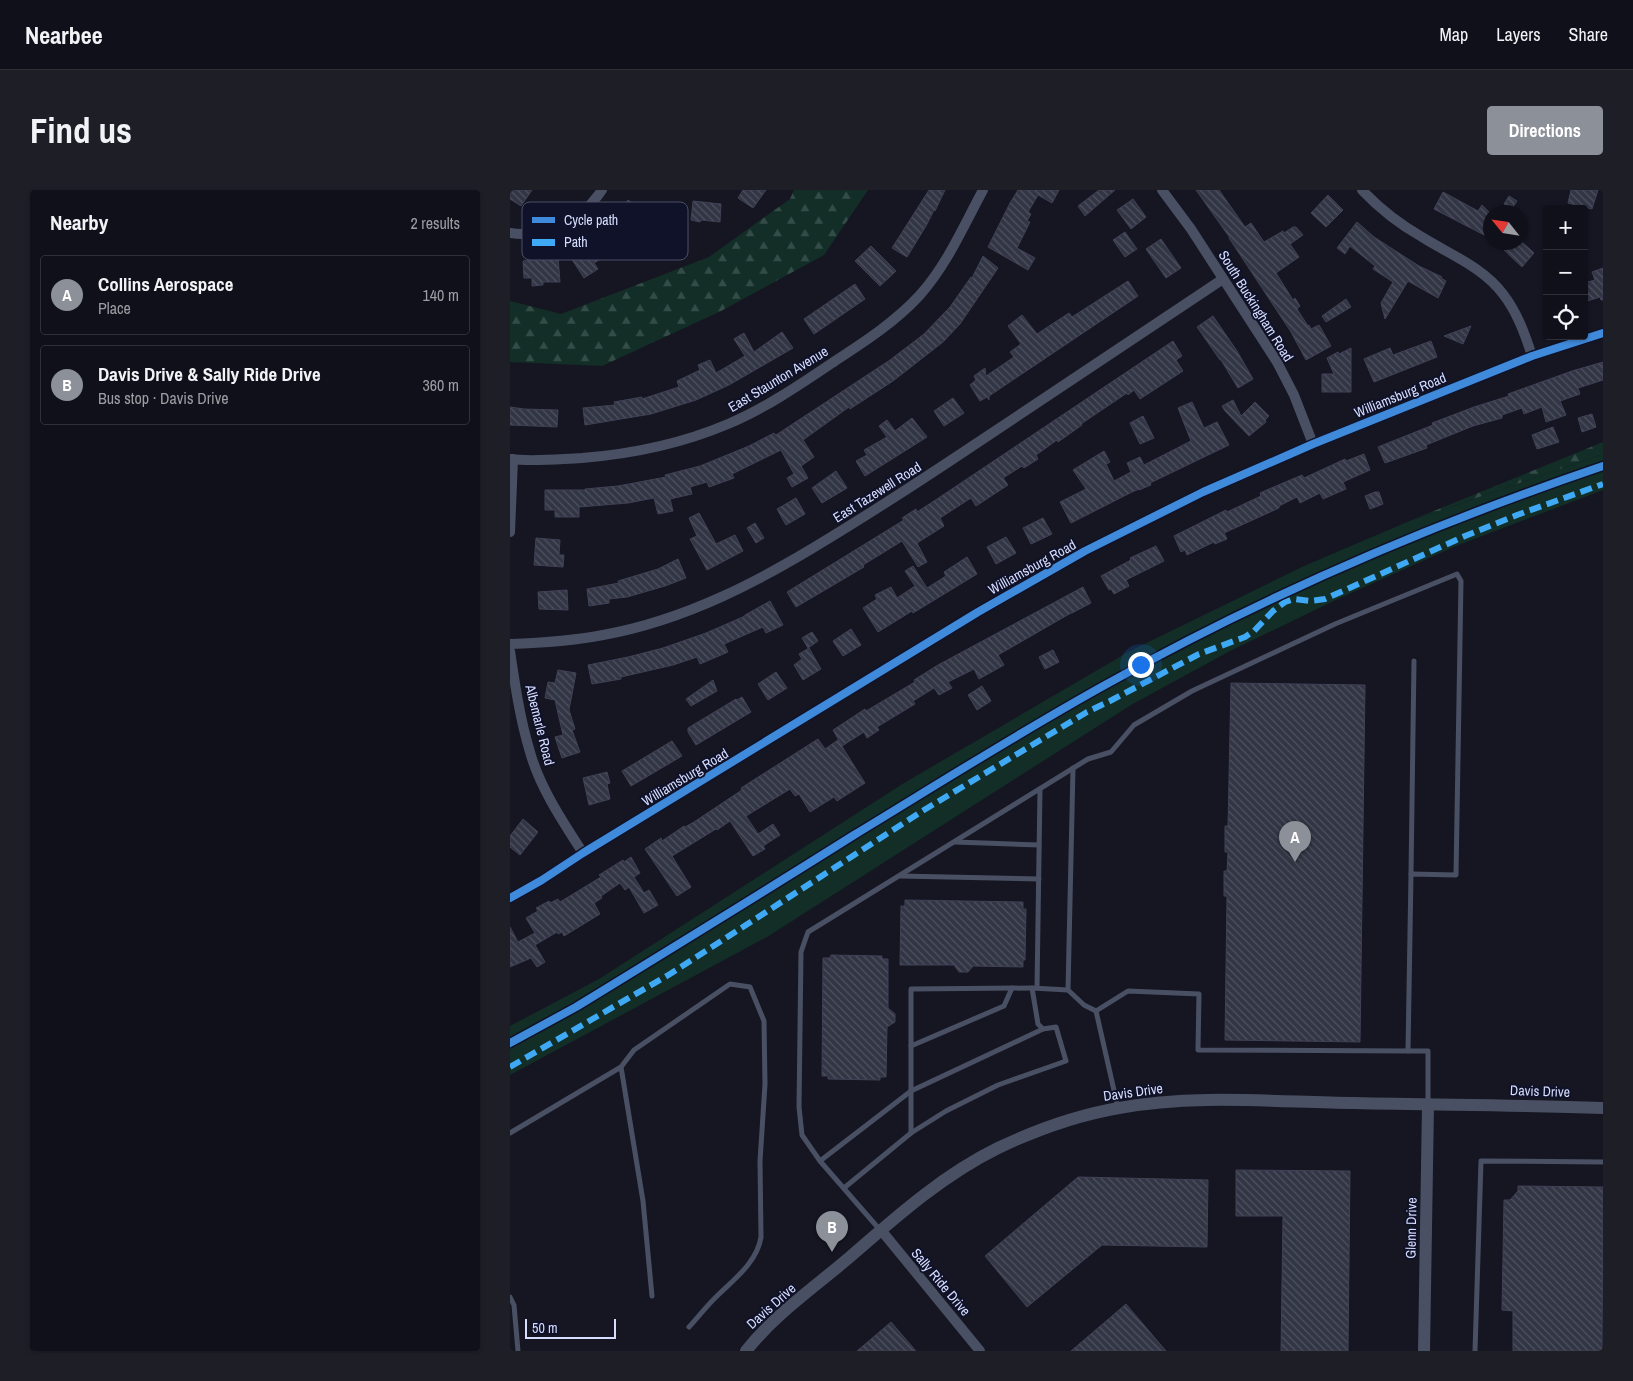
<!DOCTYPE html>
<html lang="en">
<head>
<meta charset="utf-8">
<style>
  body { margin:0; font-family:"Archivo Narrow",sans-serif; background:#1e1e27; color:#f1f3f6 }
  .controls { position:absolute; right:15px; top:15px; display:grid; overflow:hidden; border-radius:5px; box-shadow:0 1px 4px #0004 }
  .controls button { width:45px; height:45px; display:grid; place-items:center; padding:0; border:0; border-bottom:1px solid #303039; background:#10101a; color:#f1f3f6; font:25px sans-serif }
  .compass { position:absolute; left:973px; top:15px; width:45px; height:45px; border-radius:50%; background:#10101a; box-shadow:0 1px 4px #0004; rotate:300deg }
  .scale { position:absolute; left:15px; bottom:12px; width:91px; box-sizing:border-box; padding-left:5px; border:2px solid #d6ddff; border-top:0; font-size:14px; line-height:18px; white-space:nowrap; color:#d6ddff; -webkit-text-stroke:4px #0f1228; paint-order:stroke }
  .you { position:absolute; left:630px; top:474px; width:18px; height:18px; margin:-12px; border:4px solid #fff; border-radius:50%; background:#1a73e8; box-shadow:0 0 0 8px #1a73e833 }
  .badge { display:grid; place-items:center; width:32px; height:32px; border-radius:50%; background:#8c9099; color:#fff; font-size:16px; font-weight:700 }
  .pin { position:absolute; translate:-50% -41px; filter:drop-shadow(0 1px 2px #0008) }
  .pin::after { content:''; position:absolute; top:26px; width:18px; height:15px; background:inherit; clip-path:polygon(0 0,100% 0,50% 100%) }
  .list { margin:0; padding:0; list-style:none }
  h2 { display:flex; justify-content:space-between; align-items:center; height:65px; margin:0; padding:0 20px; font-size:21px }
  h2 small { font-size:16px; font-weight:400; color:#9c9da2 }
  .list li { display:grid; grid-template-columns:32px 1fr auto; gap:15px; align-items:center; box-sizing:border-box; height:80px; margin:0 10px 10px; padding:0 10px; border:1px solid #303039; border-radius:5px }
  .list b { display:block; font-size:19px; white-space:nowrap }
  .list p { margin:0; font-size:16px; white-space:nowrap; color:#9c9da2 }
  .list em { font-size:16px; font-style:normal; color:#9c9da2 }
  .icon { flex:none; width:28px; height:28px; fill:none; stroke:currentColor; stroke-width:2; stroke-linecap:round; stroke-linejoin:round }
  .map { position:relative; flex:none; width:1093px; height:1161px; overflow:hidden; border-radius:5px }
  header { display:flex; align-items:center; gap:30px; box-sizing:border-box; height:70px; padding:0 25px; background:#10101a; border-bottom:1px solid #303039 }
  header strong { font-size:24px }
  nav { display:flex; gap:28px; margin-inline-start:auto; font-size:18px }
  .intro { display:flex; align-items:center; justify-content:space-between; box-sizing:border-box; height:120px; padding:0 30px }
  h1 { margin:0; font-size:35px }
  .button { padding:12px 22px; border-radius:5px; background:#8c9099; color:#fff; font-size:18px; font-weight:700 }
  main { display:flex; gap:30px; padding:0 30px }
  aside { flex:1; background:#10101a; border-radius:5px; box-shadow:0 1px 4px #0004 }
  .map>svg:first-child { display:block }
</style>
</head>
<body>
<header>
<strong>Nearbee</strong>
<nav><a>Map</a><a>Layers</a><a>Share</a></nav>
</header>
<div class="intro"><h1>Find us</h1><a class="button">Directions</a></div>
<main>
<aside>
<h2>Nearby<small>2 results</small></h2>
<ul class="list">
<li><span class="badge">A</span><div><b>Collins Aerospace</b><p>Place</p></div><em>140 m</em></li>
<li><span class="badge">B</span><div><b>Davis Drive &amp; Sally Ride Drive</b><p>Bus stop · Davis Drive</p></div><em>360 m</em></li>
</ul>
</aside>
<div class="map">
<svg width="1093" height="1161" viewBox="0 0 1093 1161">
  <defs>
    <pattern id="forest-firs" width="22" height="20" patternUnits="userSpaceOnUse" patternTransform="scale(1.25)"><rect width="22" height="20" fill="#122e26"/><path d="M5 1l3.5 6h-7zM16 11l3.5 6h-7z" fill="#344c47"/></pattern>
    <pattern id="building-back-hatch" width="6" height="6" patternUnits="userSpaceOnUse" patternTransform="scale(1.25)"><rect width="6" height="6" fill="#323544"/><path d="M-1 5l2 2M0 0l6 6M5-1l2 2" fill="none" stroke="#4f5260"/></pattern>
  </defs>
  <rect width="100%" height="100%" fill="#151622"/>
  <polygon fill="#122e26" points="1093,264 1093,300 946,356 830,408 720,461 621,515 257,747 0,885 0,836 89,789 394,593 620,461 794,376 897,332"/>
  <g fill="url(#forest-firs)">
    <polygon points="284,0 358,0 314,65 211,121 92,176 0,172 0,111 51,124 199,67 280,9"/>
    <polygon points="1093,252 1093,264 897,332"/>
  </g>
  <g fill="url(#building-back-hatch)" stroke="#404156">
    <polygon points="0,0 22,0 11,16 0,9"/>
    <polygon points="233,0 256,0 243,18 228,8"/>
    <polygon points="419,0 435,0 425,21 424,20 416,36 397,67 382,58"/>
    <polygon points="508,0 549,0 542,13 528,5 518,22 521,24 517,31 520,32 507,58 525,68 518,80 478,57 500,13"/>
    <polygon points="589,0 605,0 575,26 568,16"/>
    <polygon points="686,0 709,0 735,37 741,33 754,52 773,41 774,43 783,37 786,37 793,45 780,54 789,67 766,83 783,110 785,108 790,116 787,119 798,136 799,135 801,139 809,135 821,156 796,170 781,142 719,48 720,48"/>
    <polygon points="1061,0 1088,0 1082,19 1058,13"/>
    <polygon points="933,2 968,21 972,15 980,23 980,48 924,19"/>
    <polygon points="818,5 833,20 816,37 801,23"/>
    <polygon points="999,6 1007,11 1001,20 994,14"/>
    <polygon points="623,9 636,27 621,39 607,20"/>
    <polygon points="118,10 134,21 117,44 102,33"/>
    <polygon points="183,11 211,14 210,32 191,30 190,32 181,30"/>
    <polygon points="847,32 864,47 909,76 932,87 931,88 936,91 928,108 898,91 875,129 871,113 883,92 863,79 865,76 840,56 835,64 827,58"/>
    <polygon points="615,42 627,59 615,67 603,50"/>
    <polygon points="651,49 671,78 656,88 636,59"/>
    <polygon points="83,50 94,67 84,73 88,79 74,88 59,65"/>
    <polygon points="1000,52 1012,52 1024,63 1012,77 994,60"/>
    <polygon points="361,56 386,81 370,96 345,71"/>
    <polygon points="473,66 488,78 450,134 433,152 383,191 340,219 339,217 293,250 304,267 291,276 298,288 282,297 277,288 284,284 271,260 222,284 224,288 199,297 197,292 180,297 182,304 160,309 163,321 148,324 144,308 118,313 69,317 69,327 45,327 45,320 35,320 35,300 75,300 75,299 108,296 156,287 155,285 190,276 239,256 264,243 266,245 380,170 414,144 440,117 461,87 462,88"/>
    <polygon points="48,67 50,92 33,92 33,95 22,96 22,88 14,88 13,71"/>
    <polygon points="1093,78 1093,110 1091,110 1090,107 1074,112 1074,93 1085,90 1082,82"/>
    <polygon points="618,91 628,106 479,206 479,210 477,207 470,211 460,195 466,190 464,186 475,178 476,186 504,167 500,162 511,154 498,136 512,125 527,144 559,123 562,127"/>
    <polygon points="345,94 355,109 304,144 294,129"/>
    <polygon points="836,109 841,117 816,132 812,126"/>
    <polygon points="703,126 727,161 743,189 728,198 711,170 710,170 687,137"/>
    <polygon points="961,136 953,154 934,146"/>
    <polygon points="272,142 283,158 219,195 186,210 141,224 75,235 73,218 105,215 104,212 132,207 132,209 169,197 167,191 190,180 188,175 200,170 206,183 235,166 224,149 234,143 244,162"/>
    <polygon points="663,151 672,166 666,170 673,181 630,209 624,200 618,205 617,203 571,234 572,235 548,252 547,250 526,265 528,269 514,278 512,276 493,288 498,295 466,316 461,308 430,328 434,336 407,353 417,372 408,377 392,351 353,375 354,377 286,417 277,402 394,330 392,328 406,319 407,322 427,309"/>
    <polygon points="921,151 927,167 864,192 854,169 880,158 883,165"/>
    <polygon points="841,158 841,202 812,202 812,184 824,184 817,168 828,162 829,164"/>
    <polygon points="1093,172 1093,190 1068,198 1070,204 1050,211 1056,225 1036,232 1032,217 1014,224 1012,218 992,225 992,228 963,236 916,255 917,258 875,273 868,257 923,235 922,233 964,217 999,206 998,204 1062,181"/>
    <polygon points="443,208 454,223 434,236 424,221"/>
    <polygon points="723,210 731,226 745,212 759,226 755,230 756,232 739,246 715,221 712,216"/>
    <polygon points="682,212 694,238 707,232 719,255 640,293 641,295 629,300 629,299 622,302 561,333 550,312 576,299 563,280 594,261 600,272 596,274 604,291 621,282 617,273 630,267 634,275 681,251 668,218"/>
    <polygon points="0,217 14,219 48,220 47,237 0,235"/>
    <polygon points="1082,224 1086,237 1072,242 1068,228"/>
    <polygon points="633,226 644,248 630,254 620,233"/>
    <polygon points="402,228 417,247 355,286 346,271 357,265 354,260 377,247 369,236 377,230 385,241"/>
    <polygon points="1043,237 1049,252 1027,259 1022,245"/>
    <polygon points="854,264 860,280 833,292 836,299 813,309 810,303 790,313 787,307 769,316 769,318 714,343 717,349 705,354 704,352 677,365 675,360 671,362 664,346 716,320 717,322 751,306 750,303 759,299 792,285 794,288 835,269 836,271"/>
    <polygon points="326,281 337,298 312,313 302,298"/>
    <polygon points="865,302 869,302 873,314 860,319 855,306"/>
    <polygon points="286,308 295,324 276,335 267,319"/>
    <polygon points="189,323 206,354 225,345 233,361 197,380 180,349 187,346 179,328"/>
    <polygon points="533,328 542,344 521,354 513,338"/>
    <polygon points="245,333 254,348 246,353 237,338"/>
    <polygon points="496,347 506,363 486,374 477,357"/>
    <polygon points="26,348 50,350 49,365 54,365 53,377 24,375"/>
    <polygon points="646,356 654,371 616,390 619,396 604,404 601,399 599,400 591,386 621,370 620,368"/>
    <polygon points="457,367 467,384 403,423 402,421 368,442 353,418 367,409 365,405 381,397 387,408 405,396 395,381 403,376 417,398 436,386 434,382"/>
    <polygon points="168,369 176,388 155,396 117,407 99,409 99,413 79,416 77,399 109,393 108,391 148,379"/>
    <polygon points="573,397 581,413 562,423 561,423 488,465 494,475 469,489 464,479 438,492 442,498 429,505 424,498 403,511 405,514 367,537 369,540 357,548 354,542 332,556 323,540 355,519 356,521 405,492 404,490 428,475"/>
    <polygon points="57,400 58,420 29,419 28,402"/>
    <polygon points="260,411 273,435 256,443 253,437 214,454 218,462 190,474 187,467 163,475 111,487 111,489 82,494 78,475 118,467 153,458 196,443 235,426 235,425"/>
    <polygon points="341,439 351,455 333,466 323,451"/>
    <polygon points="302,442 308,451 298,458 292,448"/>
    <polygon points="299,458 311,479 293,490 284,475 292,469 289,464"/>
    <polygon points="543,460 549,472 535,479 529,467"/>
    <polygon points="48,480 66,483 59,520 65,539 62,540 70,562 52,568 45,547 53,545 45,510 35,508 38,492 45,493"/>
    <polygon points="266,482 277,498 258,510 248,494"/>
    <polygon points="203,490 207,501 181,516 176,509"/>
    <polygon points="721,493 855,495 850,852 715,850 717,706 714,706 714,681 717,681 718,662 715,662 715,636 718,636"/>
    <polygon points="472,496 481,511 467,520 458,505"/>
    <polygon points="232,507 241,522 186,555 178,542 178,538 226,509 227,510"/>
    <polygon points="308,549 315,559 328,550 355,593 327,611 324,607 300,622 289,604 285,606 280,599 236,626 248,644 263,634 270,645 253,656 255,659 243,666 220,631 207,640 206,639 162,666 181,697 167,706 135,659 151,648 152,651 174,636 175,637 184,632 232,600 231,598"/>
    <polygon points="162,551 172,566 121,596 112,581"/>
    <polygon points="97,582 100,593 97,594 100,609 79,615 73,588"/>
    <polygon points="13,629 28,642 10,665 0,657 0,646"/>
    <polygon points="121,667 130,683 124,687 134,703 139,700 148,715 134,723 119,697 115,700 110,693 91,706 92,708 84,713 90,724 54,746 52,742 48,744 47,742 25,755 35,772 27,777 21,768 0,777 0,737 8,752 25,743 16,728 28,721 26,718 39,711 40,713 48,709 50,712 91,687 89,685 113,670 114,672"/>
    <polygon points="395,710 513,712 513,719 516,719 515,770 513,770 513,777 463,776 458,782 449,782 444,775 390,775 391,716 395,716"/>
    <polygon points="321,765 372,766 372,769 378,769 378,818 385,824 385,832 377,837 376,887 370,887 370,890 318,889 318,886 312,886 313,768 320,768"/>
    <polygon points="726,980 840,981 838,1161 771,1161 773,1026 726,1026"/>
    <polygon points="568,987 698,990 697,1057 592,1055 517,1117 475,1066"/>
    <polygon points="1008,996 1093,997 1092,1161 1003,1161 1003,1121 992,1120 994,1010 1000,1010 1008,1001"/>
    <polygon points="616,1114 656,1161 561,1161"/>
    <polygon points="381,1132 406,1161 347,1161"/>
  </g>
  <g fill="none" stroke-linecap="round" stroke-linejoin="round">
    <g stroke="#4a5063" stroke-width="5">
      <polyline points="445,652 529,655"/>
      <polyline points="901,684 904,471"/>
      <polyline points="390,686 529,689"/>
      <polyline points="527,798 530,599"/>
      <polyline points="558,800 563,578"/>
      <polyline points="586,821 618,801 689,804 688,860 898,861"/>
      <polyline points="401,856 494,816 502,798"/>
      <path d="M111,877L124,860L220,794L240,797L254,831L255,894L250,971L251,1047C247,1073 223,1090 205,1108C196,1117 188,1127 179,1137"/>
      <polyline points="0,943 111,877 133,1011 142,1106"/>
      <polyline points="401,943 401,799 522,798"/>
      <polyline points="310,971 401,901 533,839"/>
      <polyline points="334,998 401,943 436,921 488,895 556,871 546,837 533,839 528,834 522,798 558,800 574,815 586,821 608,918"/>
      <polyline points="370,1040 310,971 292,945 289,917 291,762 298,742 578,569 601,562 624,535 682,501 825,434 947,384 951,391 946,685 901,684 898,861 918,861 918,913"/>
      <polyline points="0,1107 4,1115 8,1161"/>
      <polyline points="965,1161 971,971 1093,972"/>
    </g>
    <g stroke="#4a5063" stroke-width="10">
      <polyline points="652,0 681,39 767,172 784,205 803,254"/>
      <path d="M852,0C869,18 891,35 912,47C939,64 973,77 993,104C1007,122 1015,144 1022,166"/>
      <path d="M0,43C38,48 71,31 92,0"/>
      <path d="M0,269C23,272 48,269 72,268C122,264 171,254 218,234C256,218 291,194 325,171C354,152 385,132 409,106C437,75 453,37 473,0"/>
      <polyline points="0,342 3,269"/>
      <path d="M0,454C32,453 62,451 93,445C176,430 250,391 321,347C367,319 413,289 458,259C543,202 628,145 713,89"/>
      <path d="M0,461C5,495 10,529 20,562C30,598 53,632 73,663"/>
      <polyline points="0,708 32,690 73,663 468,422 575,361 693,302 803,254 1022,166 1093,143"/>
      <polyline points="371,1040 470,1161"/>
    </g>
    <g stroke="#4a5063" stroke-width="12">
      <path d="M236,1161C265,1124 305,1097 341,1066C387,1026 433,985 488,958C526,940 568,925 609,918C685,904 766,912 844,913C927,915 1010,915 1093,918"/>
      <polyline points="914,1161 918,915"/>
    </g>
    <polyline stroke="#3fa9f5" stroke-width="6" stroke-dasharray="12 6" stroke-linecap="butt" points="0,877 160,784 414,620 577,522 600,511 689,464 735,447 744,441 763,421 775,412 784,409 800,411 815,409 955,346 1007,325 1093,294"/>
    <defs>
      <g id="cycleway">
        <polyline points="0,708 32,690 73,663 468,422 575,361 693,302 803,254 1022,166 1093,143"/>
        <path d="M0,853L66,817C159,760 252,703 344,645C428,594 510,542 595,495C754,406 922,334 1093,276"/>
      </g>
    </defs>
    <use href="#cycleway" stroke="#0f1228" stroke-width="11"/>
    <use href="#cycleway" stroke="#408adc" stroke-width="8"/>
  </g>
  <g text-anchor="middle" stroke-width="4" stroke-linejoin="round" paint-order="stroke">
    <g font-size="14" fill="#d6ddff" stroke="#0f1228">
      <text transform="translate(746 116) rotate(58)" y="5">South Buckingham Road</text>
      <text transform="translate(268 189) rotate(-31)" y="5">East Staunton Avenue</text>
      <text transform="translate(890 205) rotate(-22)" y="5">Williamsburg Road</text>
      <text transform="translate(367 302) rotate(-32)" y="5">East Tazewell Road</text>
      <text transform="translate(522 377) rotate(-29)" y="5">Williamsburg Road</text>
      <text transform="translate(30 535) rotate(76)" y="5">Albemarle Road</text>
      <text transform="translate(175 587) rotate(-31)" y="5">Williamsburg Road</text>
      <text transform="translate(1030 901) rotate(2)" y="5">Davis Drive</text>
      <text transform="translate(623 902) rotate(-8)" y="5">Davis Drive</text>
      <text transform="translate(901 1038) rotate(-89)" y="5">Glenn Drive</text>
      <text transform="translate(431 1092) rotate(50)" y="5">Sally Ride Drive</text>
      <text transform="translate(261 1116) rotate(-42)" y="5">Davis Drive</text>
    </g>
  </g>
  <rect x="12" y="12" width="166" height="58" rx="8" fill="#0f1228" stroke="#4b4f68" stroke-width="1"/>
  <rect x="22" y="27" width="23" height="6" fill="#408adc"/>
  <rect x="22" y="49" width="23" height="7" fill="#3fa9f5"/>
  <g font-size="14" fill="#d6ddff">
    <text x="54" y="35">Cycle path</text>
    <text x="54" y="57">Path</text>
  </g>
</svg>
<div class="controls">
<button>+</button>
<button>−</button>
<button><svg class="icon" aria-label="locate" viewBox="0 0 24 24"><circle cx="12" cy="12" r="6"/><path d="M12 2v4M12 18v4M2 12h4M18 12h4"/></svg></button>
</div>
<svg class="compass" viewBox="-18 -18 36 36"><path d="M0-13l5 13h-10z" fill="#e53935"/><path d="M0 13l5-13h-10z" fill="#9c9da2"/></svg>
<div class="scale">50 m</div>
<div class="you"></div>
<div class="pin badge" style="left:785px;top:672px">A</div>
<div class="pin badge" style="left:322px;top:1062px">B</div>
</div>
</main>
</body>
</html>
